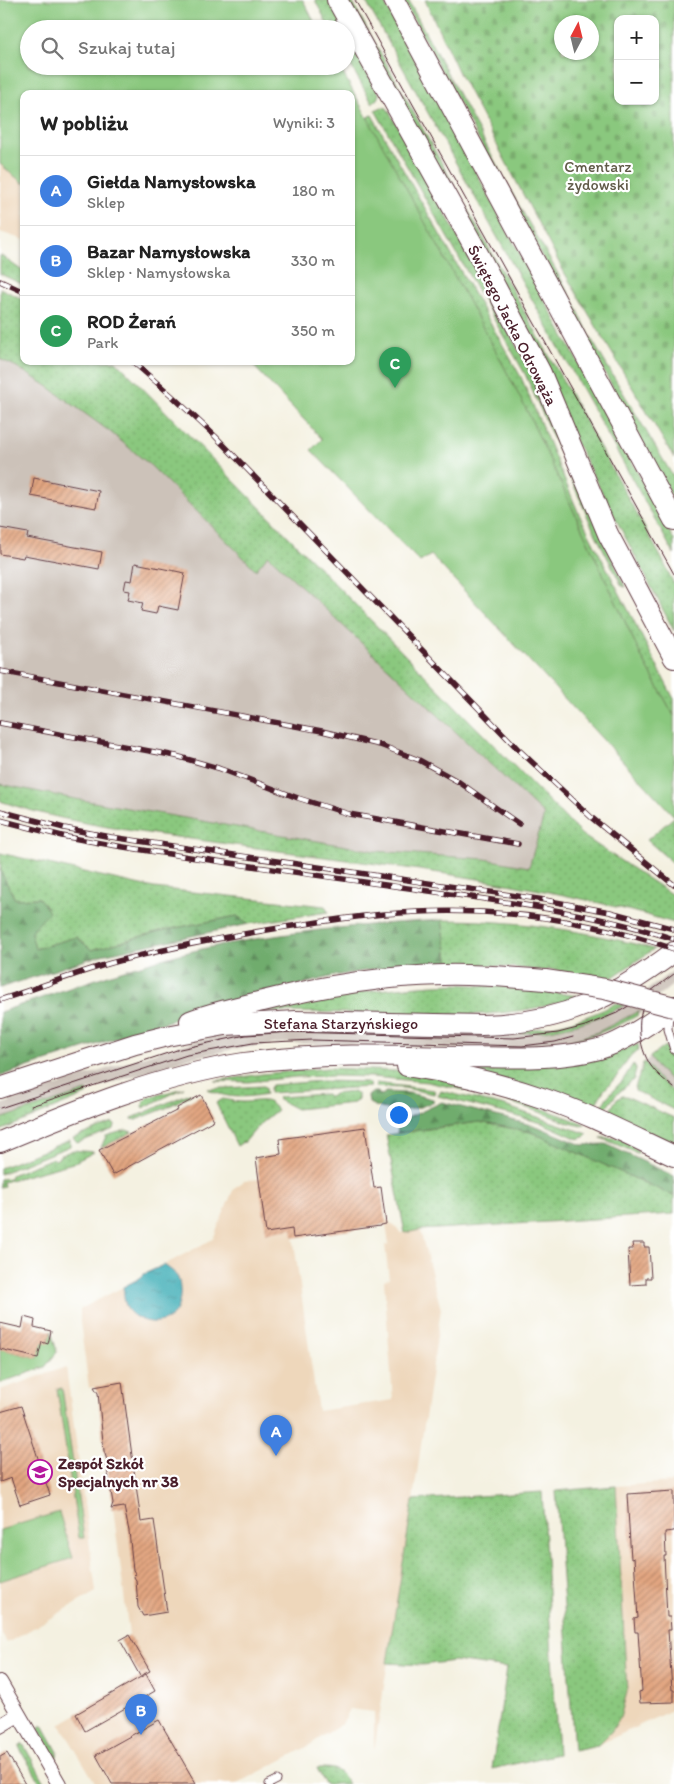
<!DOCTYPE html>
<html lang="pl">
<head>
<meta charset="utf-8">
<style>
  body { margin:0; font-family:Itim,sans-serif; background:#f6f6f6; color:#222 }
  .controls { position:absolute; right:15px; top:15px; display:grid; overflow:hidden; border-radius:10px; box-shadow:0 1px 4px #0004 }
  .controls button { width:45px; height:45px; display:grid; place-items:center; padding:0; border:0; border-bottom:1px solid #e0e0e0; background:#fff; color:#222; font:25px sans-serif }
  .compass { position:absolute; left:554px; top:15px; width:45px; height:45px; border-radius:50%; background:#fff; box-shadow:0 1px 4px #0004; rotate:7deg }
  .you { position:absolute; left:398px; top:1114px; width:18px; height:18px; margin:-12px; border:4px solid #fff; border-radius:50%; background:#1a73e8; box-shadow:0 0 0 8px #1a73e833 }
  .badge { display:grid; place-items:center; width:32px; height:32px; border-radius:50%; background:#b5179e; color:#fff; font-size:16px; font-weight:700 }
  .pin { position:absolute; translate:-50% -41px; filter:drop-shadow(0 1px 2px #0008) }
  .pin::after { content:''; position:absolute; top:26px; width:18px; height:15px; background:inherit; clip-path:polygon(0 0,100% 0,50% 100%) }
  .list { margin:0; padding:0; list-style:none }
  h2 { display:flex; justify-content:space-between; align-items:center; height:65px; margin:0; padding:0 20px; font-size:21px }
  h2 small { font-size:16px; font-weight:400; color:#767676 }
  .list li { display:grid; grid-template-columns:32px 1fr auto; gap:15px; align-items:center; box-sizing:border-box; height:70px; padding:0 20px; border-top:1px solid #e0e0e0 }
  .list b { display:block; font-size:19px; white-space:nowrap }
  .list p { margin:0; font-size:16px; white-space:nowrap; color:#767676 }
  .list em { font-size:16px; font-style:normal; color:#767676 }
  .icon { flex:none; width:28px; height:28px; fill:none; stroke:currentColor; stroke-width:2; stroke-linecap:round; stroke-linejoin:round }
  .map { position:relative; flex:none; width:674px; height:1784px; overflow:hidden }
  .search { position:absolute; background:#fff; box-shadow:0 1px 4px #0004; left:20px; top:20px; width:335px; height:55px; display:flex; align-items:center; gap:12px; box-sizing:border-box; padding:0 18px; border-radius:28px; color:#767676; font-size:19px }
  .panel { position:absolute; background:#fff; box-shadow:0 1px 4px #0004; left:20px; top:90px; width:335px; height:275px; border-radius:10px }
  .map>svg:first-child { display:block }
</style>
</head>
<body>
<div class="map">
<svg width="674" height="1784" viewBox="0 0 674 1784">
  <defs>
    <pattern id="grass-dots" width="8" height="8" patternUnits="userSpaceOnUse" patternTransform="scale(1.25)"><rect width="8" height="8" fill="#8ac87e"/><path d="M2 2h.1M6 6h.1" fill="none" stroke="#79ab6d" stroke-width="1.8" stroke-linecap="round"/></pattern>
    <pattern id="forest-firs" width="22" height="20" patternUnits="userSpaceOnUse" patternTransform="scale(1.25)"><rect width="22" height="20" fill="#6fac6d"/><path d="M5 1l3.5 6h-7zM16 11l3.5 6h-7z" fill="#5d8b5a"/></pattern>
    <pattern id="cemetery-stones" width="16" height="16" patternUnits="userSpaceOnUse" patternTransform="scale(1.25)"><rect width="16" height="16" fill="#8ac87e"/><path d="M2 7V4a2 2 0 0 1 4 0v3zM10 15v-3a2 2 0 0 1 4 0v3z" fill="#79ab6d"/></pattern>
    <pattern id="water-ripples" width="26" height="14" patternUnits="userSpaceOnUse" patternTransform="scale(1.25)"><rect width="26" height="14" fill="#3bacb5"/><path d="M2 4q2-2 4 0t4 0M15 11q2-2 4 0t4 0" fill="none" stroke="#348b93"/></pattern>
    <pattern id="building-hatch" width="6" height="6" patternUnits="userSpaceOnUse" patternTransform="scale(1.25)"><rect width="6" height="6" fill="#e2a681"/><path d="M-1 1l2-2M0 6l6-6M5 7l2-2" fill="none" stroke="#b9876a"/></pattern>
  </defs>
  <rect width="100%" height="100%" fill="#fff"/>
  <filter id="ink" filterUnits="userSpaceOnUse"><feTurbulence type="fractalNoise" baseFrequency=".02" numOctaves="2"/><feDisplacementMap in="SourceGraphic" scale="10" xChannelSelector="R" yChannelSelector="G"/><feConvolveMatrix kernelMatrix="1 2 1 2 8 2 1 2 1" color-interpolation-filters="sRGB"/></filter>
  <filter id="wash" filterUnits="userSpaceOnUse"><feTurbulence type="fractalNoise" baseFrequency=".0096" numOctaves="4" result="noise"/><feDisplacementMap in="SourceGraphic" scale="20" xChannelSelector="R" yChannelSelector="G"/><feGaussianBlur stdDeviation="1.12" result="paint"/><feColorMatrix in="noise" values="0 0 0 0 0 0 0 0 0 0 0 0 0 0 0 0 0 1.4 0 .05"/><feComposite in="paint" operator="in"/></filter>
  <g filter="url(#wash)">
    <rect width="100%" height="100%" fill="#f4f1e1"/>
    <g fill="#eed7bb">
      <polygon points="0,164 24,184 24,240 0,232"/>
      <polygon points="259,1179 266,1233 292,1229 318,1411 393,1400 384,1280 389,1279 385,1245 389,1244 385,1218 402,1233 420,1230 441,1309 413,1500 374,1751 374,1712 350,1709 342,1724 323,1736 305,1748 236,1784 96,1784 60,1724 150,1671 129,1635 113,1508 139,1505 122,1383 89,1388 80,1322 80,1309 123,1287 124,1301 179,1306 180,1291 178,1279 172,1270 164,1265 213,1239 234,1188 244,1181"/>
      <polygon points="66,1367 96,1592 7,1643 0,1631 0,1390"/>
      <polygon points="674,1482 674,1709 598,1745 611,1732 620,1718 627,1692 616,1486"/>
    </g>
    <g fill="#ccc2b9">
      <polygon points="0,359 17,367 47,386 109,431 150,465 256,569 268,555 544,815 529,867 485,859 375,851 70,798 0,784"/>
      <polygon points="674,970 674,984 645,1007 645,1012 638,1015 638,1012 598,1032 553,1045 525,1049 283,1043 241,1048 189,1058 0,1119 0,1105 163,1050 204,1039 226,1034 284,1029 491,1034 524,1034 549,1031 566,1028 609,1013 635,999"/>
      <polygon points="650,1057 657,1068 674,1083 674,1092 657,1077 645,1062"/>
    </g>
    <g fill="url(#grass-dots)" stroke="#6a7454">
      <polygon points="315,0 329,0 345,29 330,29"/>
      <polygon points="346,0 351,0 661,557 674,584 674,631"/>
      <polygon points="365,0 383,0 674,540 674,554"/>
      <polygon points="403,0 408,0 513,195 573,300 593,342 674,478 674,501"/>
      <polygon points="346,31 379,93 378,98 372,103 346,57"/>
      <polygon points="382,107 387,108 410,147 529,370 625,587 622,586 593,529 525,374 375,110"/>
      <polygon points="372,115 521,377 579,514 674,699 674,716 641,656 529,415 499,357 367,118"/>
      <polygon points="0,255 24,272 24,285 0,274"/>
      <path d="M0,288L24,300V361H116L582,835L674,896V923C529,879 376,865 227,844C150,833 73,826 0,801V784L70,798L375,851L485,859L529,867L544,815L268,555L256,570L150,465L109,431L47,386L17,367L0,359Z"/>
      <polygon points="674,817 674,864 647,840"/>
      <polygon points="0,853 154,888 325,906 328,912 249,924 237,916 160,931 92,950 76,937 35,949 30,932 39,898 15,899 1,872"/>
      <path d="M442,920C515,920 585,930 654,949L610,979L548,969L546,971L498,966L449,965Z"/>
      <path d="M456,984L544,989L545,991L578,996C519,1018 464,1015 402,1014C356,1013 310,1012 264,1012V1011C330,996 389,986 456,984Z"/>
      <path d="M616,1003L625,1005C579,1028 542,1034 491,1034C534,1030 578,1025 616,1003Z"/>
      <path d="M639,1011L638,1015C614,1029 590,1037 563,1043L598,1032Z"/>
      <polygon points="638,1044 639,1049 628,1059 617,1076 604,1090 592,1110 446,1065 606,1057"/>
      <polygon points="665,1046 674,1061 674,1083 657,1068 650,1057"/>
      <path d="M645,1062L657,1077L674,1092V1110L635,1091C634,1084 642,1073 643,1063Z"/>
      <polygon points="633,1064 636,1069 634,1079 616,1095 606,1108 600,1109 607,1097 623,1080"/>
      <polygon points="328,1068 397,1071 473,1083 585,1124 581,1126 566,1122 537,1111 483,1094 427,1082 372,1077 335,1076 296,1077 248,1082 215,1081 262,1074"/>
      <polygon points="321,1081 367,1082 369,1084 370,1087 270,1093 270,1088 272,1085"/>
      <polygon points="376,1083 434,1090 435,1092 434,1094 404,1088 375,1087"/>
      <path d="M263,1086L265,1088L266,1094C246,1098 226,1099 207,1089Z"/>
      <polygon points="184,1088 143,1108 142,1106 147,1098"/>
      <polygon points="87,1091 88,1094 0,1131 0,1119"/>
      <polygon points="441,1091 505,1106 588,1134 584,1137 578,1139 542,1123 438,1096"/>
      <polygon points="353,1092 358,1095 358,1099 354,1103 296,1109 277,1099 279,1097 326,1094 328,1096 332,1096 334,1094"/>
      <polygon points="190,1093 190,1095 166,1108 136,1120 132,1119 132,1118"/>
      <polygon points="622,1096 626,1096 674,1118 674,1143 625,1126 606,1117 616,1100"/>
      <path d="M223,1099C230,1100 236,1102 243,1102C258,1102 267,1096 277,1110L261,1123L244,1143L243,1142L237,1146L216,1103Z"/>
      <polygon points="479,1122 531,1132 674,1196 674,1214 420,1230 405,1233 386,1135"/>
      <polygon points="113,1123 115,1125 114,1129 77,1143 73,1138"/>
      <polygon points="126,1130 132,1132 101,1148 106,1136"/>
      <polygon points="601,1138 622,1138 639,1152 637,1153"/>
      <polygon points="70,1140 70,1146 0,1174 0,1168"/>
      <polygon points="73,1150 94,1152 73,1163 3,1182 4,1186 0,1187 0,1179 10,1178 11,1175 53,1158 55,1160 59,1158 59,1156"/>
      <polygon points="616,1486 627,1692 620,1718 611,1732 598,1745 574,1750 556,1491"/>
      <polygon points="542,1492 558,1754 492,1769 507,1668 454,1661 422,1665 387,1663 413,1500"/>
      <polygon points="43,1725 58,1752 56,1759 38,1728"/>
      <polygon points="23,1744 46,1784 41,1784 19,1747"/>
      <path d="M317,1768C335,1768 339,1768 348,1784H325Z"/>
    </g>
    <g fill="url(#forest-firs)" stroke="#5c664c">
      <polygon points="0,867 1,872 15,899 39,898 49,912 31,932 35,949 76,937 92,950 160,931 237,916 249,924 101,955 0,988"/>
      <path d="M442,920L449,965L376,969L334,976L206,1009L0,1076V1012C68,989 136,963 206,948C284,932 363,924 442,920Z"/>
      <path d="M378,1092L380,1095L384,1094L385,1092L409,1093L433,1099L434,1101C415,1112 388,1114 369,1103L368,1096L373,1092Z"/>
      <polygon points="442,1102 539,1127 582,1145 606,1144 674,1176 674,1196 531,1132 479,1122 397,1133 399,1122"/>
    </g>
    <path fill="url(#cemetery-stones)" stroke="#6a7454" fill-rule="evenodd" d="M425,0H674V458L564,272L459,73ZM618,19H655V101H618ZM562,22H592V52H562Z"/>
    <g fill="#8ac87e" stroke="#6a7454">
      <polygon points="0,0 303,0 318,29 29,29 29,66 339,66 499,357 529,415 641,656 674,716 674,816 431,555 420,562 311,450 322,439 249,361 351,361 351,94 24,94 24,184 0,164"/>
      <polygon points="51,1331 57,1352 45,1367 0,1383 0,1349 38,1358 42,1342 48,1343"/>
      <polygon points="62,1388 84,1538 79,1538 57,1389"/>
      <polygon points="59,1512 73,1558 0,1581 0,1530"/>
    </g>
    <path fill="url(#water-ripples)" stroke="#426670" d="M164,1265C170,1269 175,1272 178,1278C182,1288 181,1307 173,1315C161,1327 138,1323 128,1310C124,1304 124,1294 123,1287L140,1278L144,1274Z"/>
    <g id="blocks">
      <g fill="url(#building-hatch)">
        <polygon points="34,478 99,491 96,508 31,496"/>
        <polygon points="0,528 28,533 27,538 102,552 99,569 24,555 23,558 0,554"/>
        <polygon points="135,563 185,573 178,610 158,606 156,614 141,611 143,603 128,600 130,591 124,590 126,580 132,581"/>
        <polygon points="201,1095 214,1120 113,1175 99,1150 178,1110 177,1108"/>
        <polygon points="365,1127 374,1188 381,1187 386,1224 380,1225 380,1226 293,1238 292,1229 266,1233 256,1158 281,1154 279,1139"/>
        <polygon points="632,1243 644,1243 644,1247 649,1247 651,1278 646,1278 646,1284 630,1285 628,1249 633,1249"/>
        <polygon points="24,1317 35,1320 34,1327 51,1331 48,1344 42,1342 38,1358 0,1349 0,1323 22,1328"/>
        <polygon points="122,1382 141,1522 154,1520 167,1612 143,1616 138,1607 136,1580 134,1577 135,1573 133,1570 129,1531 124,1507 111,1509 113,1503 106,1463 107,1460 104,1451 98,1393 94,1387"/>
        <polygon points="21,1406 50,1495 20,1505 11,1478 0,1482 0,1412"/>
        <polygon points="674,1491 674,1531 665,1532 666,1556 664,1556 667,1617 670,1617 671,1630 668,1630 672,1690 674,1690 674,1702 640,1703 639,1692 642,1691 638,1632 635,1632 634,1619 638,1618 634,1558 631,1559 627,1494"/>
        <polygon points="129,1635 150,1671 140,1676 120,1640"/>
        <polygon points="146,1674 155,1691 85,1731 76,1714"/>
        <polygon points="159,1720 196,1784 112,1784 96,1755"/>
        <polygon points="7,1753 25,1784 0,1784 0,1757"/>
      </g>
    </g>
  </g>
  <g filter="url(#ink)">
    <use href="#blocks" fill-opacity="0" stroke="#643e46" stroke-width="1"/>
    <g fill="none" stroke-linecap="round" stroke-linejoin="round">
      <defs>
        <g id="service">
          <polyline points="669,1014 668,1029 674,1050"/>
          <polyline points="269,1784 277,1780"/>
        </g>
        <g id="minor">
          <polyline points="0,1682 59,1784"/>
          <polyline points="0,1726 18,1715"/>
        </g>
        <g id="secondary">
          <polyline points="337,0 475,248 541,373 608,534 674,658"/>
          <polyline points="394,0 674,520"/>
          <path d="M190,1021C213,1012 238,1007 263,1001C322,986 382,976 443,975C477,974 511,977 545,980"/>
          <path d="M407,1066C454,1073 500,1083 545,1099C589,1114 631,1136 674,1156"/>
          <path d="M0,1088L135,1044L167,1036L225,1025L296,1021L482,1025C563,1023 611,999 674,952"/>
          <path d="M0,1142C79,1109 159,1076 244,1063C315,1053 388,1055 459,1057C506,1057 554,1061 599,1049C622,1043 654,1021 674,1006"/>
        </g>
      </defs>
      <use href="#service" stroke="#643e46" stroke-width="9"/>
      <use href="#minor" stroke="#643e46" stroke-width="16"/>
      <use href="#secondary" stroke="#643e46" stroke-width="22"/>
      <use href="#service" stroke="#fff" stroke-width="7"/>
      <use href="#minor" stroke="#fff" stroke-width="14"/>
      <use href="#secondary" stroke="#fff" stroke-width="20"/>
      <g stroke="#4a1f2b" stroke-width="1">
        <polyline points="355,0 674,574"/>
        <path d="M650,995C634,1013 638,1047 651,1066C657,1075 666,1081 674,1088"/>
        <polyline points="31,1106 187,1055 253,1043 312,1040 522,1046 555,1042 573,1037"/>
        <polyline points="0,1108 180,1049 246,1035 291,1032 514,1038 558,1033 585,1026 617,1013 640,999 674,974"/>
      </g>
      <defs>
        <g id="rail">
          <polyline points="0,281 24,292"/>
          <polyline points="132,361 171,395 215,436 518,749 592,818 674,885"/>
          <polyline points="0,671 322,731 380,745 419,760 459,782 519,824"/>
          <polyline points="0,723 176,756 218,768 298,798 349,814 518,844"/>
          <polyline points="0,811 64,828 111,837 545,900 610,912 674,929"/>
          <path d="M0,820L62,836L111,845C217,862 323,876 429,891C511,903 595,913 674,939"/>
          <path d="M0,1000C37,988 74,974 111,963C163,949 214,939 267,930C317,922 367,914 417,912C504,908 592,921 674,949"/>
        </g>
      </defs>
      <use href="#rail" stroke="#4a1f2b" stroke-width="5.5"/>
      <use href="#rail" stroke="#fff" stroke-width="4" stroke-dasharray="11" stroke-linecap="butt"/>
      <defs>
        <polyline id="secondary-bridge" points="545,980 605,989 674,1007"/>
      </defs>
      <use href="#secondary-bridge" stroke="#643e46" stroke-width="22" stroke-linecap="butt"/>
      <use href="#secondary-bridge" stroke="#fff" stroke-width="20"/>
    </g>
  </g>
  <defs>
    <symbol id="school-ring" viewBox="-11 -11 22 22"><circle r="9.5" fill="#fff" stroke="#b5179e" stroke-width="1.5"/><path d="M0-5L7-2L0 1L-7-2ZM-4 1L0 2.5L4 1V4Q0 6-4 4Z" fill="#b5179e"/></symbol>
  </defs>
  <g fill-rule="evenodd">
    <use href="#school-ring" x="26" y="1458" width="28" height="28"/>
  </g>
  <g text-anchor="middle" stroke-width="4.5" stroke-linejoin="round" paint-order="stroke">
    <g font-size="16" fill="#605a48" stroke="#fff">
      <text x="598" y="172">Cmentarz<tspan x="598" dy="18">żydowski</tspan></text>
    </g>
    <g font-size="16" fill="#4a1f2b" stroke="#fff">
      <text transform="translate(513 325) rotate(63)" y="6">Świętego Jacka Odrowąża</text>
      <text x="341" y="1029">Stefana Starzyńskiego</text>
    </g>
    <g font-size="16" font-weight="bold" fill="#4a1f2b" stroke="#fff" text-anchor="start">
      <text x="58" y="1469">Zespół Szkół<tspan x="58" dy="18">Specjalnych nr 38</tspan></text>
    </g>
  </g>
</svg>
<div class="controls">
<button>+</button>
<button>−</button>
</div>
<svg class="compass" viewBox="-18 -18 36 36"><path d="M0-13l5 13h-10z" fill="#e53935"/><path d="M0 13l5-13h-10z" fill="#767676"/></svg>
<div class="you"></div>
<div class="pin badge" style="left:276px;top:1456px;background:#3f7fe0">A</div>
<div class="pin badge" style="left:141px;top:1735px;background:#3f7fe0">B</div>
<div class="pin badge" style="left:395px;top:388px;background:#2e9e5b">C</div>
<div class="search"><svg class="icon" aria-label="search" viewBox="0 0 24 24"><circle cx="10" cy="10" r="6"/><path d="M15 15l6 6"/></svg>Szukaj tutaj</div>
<section class="panel">
<h2>W pobliżu<small>Wyniki: 3</small></h2>
<ul class="list">
<li><span class="badge" style="background:#3f7fe0">A</span><div><b>Giełda Namysłowska</b><p>Sklep</p></div><em>180 m</em></li>
<li><span class="badge" style="background:#3f7fe0">B</span><div><b>Bazar Namysłowska</b><p>Sklep · Namysłowska</p></div><em>330 m</em></li>
<li><span class="badge" style="background:#2e9e5b">C</span><div><b>ROD Żerań</b><p>Park</p></div><em>350 m</em></li>
</ul>
</section>
</div>
</body>
</html>
